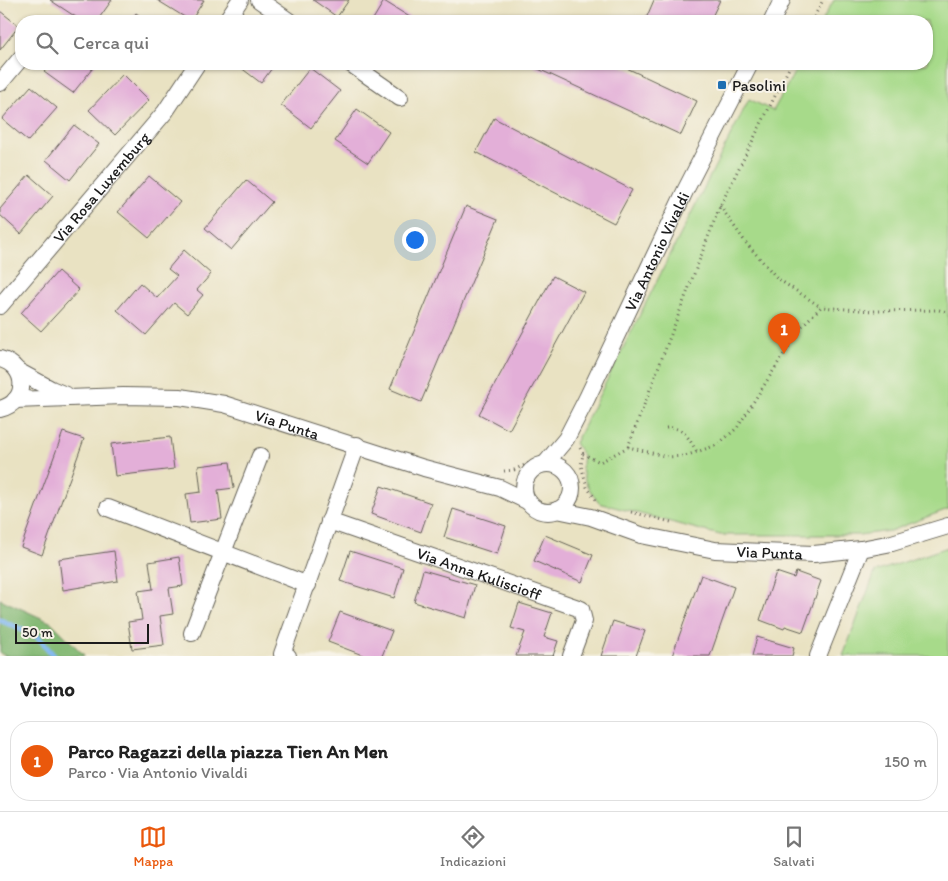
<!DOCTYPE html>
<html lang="it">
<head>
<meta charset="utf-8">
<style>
  body { margin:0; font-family:Itim,sans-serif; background:#f6f6f6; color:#222 }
  .scale { position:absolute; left:15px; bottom:12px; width:134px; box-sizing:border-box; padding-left:5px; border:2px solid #1c1c1c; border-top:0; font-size:14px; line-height:18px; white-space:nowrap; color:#1c1c1c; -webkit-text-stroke:4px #f7f3e8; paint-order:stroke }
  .you { position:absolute; left:414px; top:239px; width:18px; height:18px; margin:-12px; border:4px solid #fff; border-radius:50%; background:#1a73e8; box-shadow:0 0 0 8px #1a73e833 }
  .badge { display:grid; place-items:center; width:32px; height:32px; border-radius:50%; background:#ea580c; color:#fff; font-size:16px; font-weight:700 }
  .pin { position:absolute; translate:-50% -41px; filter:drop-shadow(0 1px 2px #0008) }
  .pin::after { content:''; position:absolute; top:26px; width:18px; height:15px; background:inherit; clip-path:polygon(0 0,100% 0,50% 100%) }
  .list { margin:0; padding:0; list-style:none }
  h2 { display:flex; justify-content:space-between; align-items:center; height:65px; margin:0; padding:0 20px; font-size:21px }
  h2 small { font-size:16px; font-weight:400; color:#767676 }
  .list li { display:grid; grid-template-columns:32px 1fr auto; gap:15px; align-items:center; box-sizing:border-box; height:80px; margin:0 10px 10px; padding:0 10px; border:1px solid #e0e0e0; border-radius:20px }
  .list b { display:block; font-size:19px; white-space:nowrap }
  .list p { margin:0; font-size:16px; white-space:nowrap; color:#767676 }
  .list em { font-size:16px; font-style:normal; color:#767676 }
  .icon { flex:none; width:28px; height:28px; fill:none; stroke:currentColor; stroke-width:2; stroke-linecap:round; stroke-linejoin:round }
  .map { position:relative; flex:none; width:948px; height:656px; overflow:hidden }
  .search { position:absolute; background:#fff; box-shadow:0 1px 4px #0004; left:15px; right:15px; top:15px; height:55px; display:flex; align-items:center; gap:12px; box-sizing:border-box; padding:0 18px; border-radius:20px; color:#767676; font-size:19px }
  .sheet { height:155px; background:#fff }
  nav { display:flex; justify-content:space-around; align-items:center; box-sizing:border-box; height:70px; border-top:1px solid #e0e0e0; background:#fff; font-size:14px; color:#767676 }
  nav a { display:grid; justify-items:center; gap:2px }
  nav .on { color:#ea580c }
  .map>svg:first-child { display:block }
</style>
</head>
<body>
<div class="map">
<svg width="948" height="656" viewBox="0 0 948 656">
  <rect width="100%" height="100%" fill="#f7f3e8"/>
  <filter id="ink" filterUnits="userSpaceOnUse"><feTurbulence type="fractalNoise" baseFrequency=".02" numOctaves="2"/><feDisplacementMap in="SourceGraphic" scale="10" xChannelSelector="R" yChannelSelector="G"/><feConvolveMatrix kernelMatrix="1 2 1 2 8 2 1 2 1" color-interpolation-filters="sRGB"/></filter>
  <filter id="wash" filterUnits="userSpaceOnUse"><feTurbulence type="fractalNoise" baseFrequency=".0096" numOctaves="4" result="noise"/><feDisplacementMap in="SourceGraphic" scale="20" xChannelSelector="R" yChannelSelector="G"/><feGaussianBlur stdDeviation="1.12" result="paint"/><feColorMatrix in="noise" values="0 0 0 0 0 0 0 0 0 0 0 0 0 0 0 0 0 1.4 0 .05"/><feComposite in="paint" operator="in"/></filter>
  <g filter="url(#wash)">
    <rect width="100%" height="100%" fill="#e9e2c2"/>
    <g fill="#a7da8a" stroke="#627b53">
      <path d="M834,0H948V509L890,531L859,535H720L599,503C588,489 579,475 583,456L575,443L749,99L773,111L799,64H927V21H822Z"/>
      <polygon points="948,547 948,656 843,656 875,572"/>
    </g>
    <polygon fill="#85ba76" stroke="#506b49" points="0,599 52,623 85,656 5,656 0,653"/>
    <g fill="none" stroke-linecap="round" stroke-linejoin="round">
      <polyline stroke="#81b7f0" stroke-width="5.5" points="0,620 38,637 54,656"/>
    </g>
    <g id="blocks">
      <g fill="#e3afd8">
        <polygon points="50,0 112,0 97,21 82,21"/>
        <polygon points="157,0 204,0 191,21"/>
        <polygon points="313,0 349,0 337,17"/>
        <polygon points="654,0 720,0 710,21 645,21"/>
        <polygon points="384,1 416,21 372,21"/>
        <polygon points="0,11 19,26 0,50"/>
        <polygon points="136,13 147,21 130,21"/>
        <polygon points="51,64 96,64 73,93 44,72"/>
        <polygon points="236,64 275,64 261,83"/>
        <polygon points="536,64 618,64 697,101 681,135 534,67"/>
        <polygon points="310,68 340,91 311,128 281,105"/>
        <polygon points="123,74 149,100 115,135 89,110"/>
        <polygon points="31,86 57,108 28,141 2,119"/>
        <polygon points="357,109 389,132 368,163 335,141"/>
        <polygon points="494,118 632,190 614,223 476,152"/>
        <polygon points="74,125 99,144 70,180 46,160"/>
        <polygon points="29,175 53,196 21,234 0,215 0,209"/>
        <polygon points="149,176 180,202 149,238 118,212"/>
        <polygon points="246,180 272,202 231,250 205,228"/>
        <polygon points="466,206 498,219 421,402 390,389"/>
        <polygon points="184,250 211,274 197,290 203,295 187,314 174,303 146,335 117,310 140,283 157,298 177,276 168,269"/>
        <polygon points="58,271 79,290 41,331 21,313"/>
        <polygon points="553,276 584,292 509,430 479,414"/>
        <polygon points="63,432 84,439 42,555 21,547"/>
        <polygon points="170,437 174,469 115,476 111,444"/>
        <polygon points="230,462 234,488 218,490 222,519 190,523 186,494 201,492 198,466"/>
        <polygon points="381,486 431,503 421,532 371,514"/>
        <polygon points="453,509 506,526 497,554 444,537"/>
        <polygon points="545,535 593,555 582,582 534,561"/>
        <polygon points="114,551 118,581 63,590 59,559"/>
        <polygon points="350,551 403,568 394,598 340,581"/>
        <polygon points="179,557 183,586 169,588 173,614 160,616 164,645 132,649 128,622 142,620 138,591 153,589 149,562"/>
        <polygon points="423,570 475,585 466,618 414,602"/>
        <polygon points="776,572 794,578 796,572 821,581 803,632 785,626 784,629 760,620"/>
        <polygon points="701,575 734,587 710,656 672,656"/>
        <polygon points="519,603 552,613 544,637 558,641 553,656 516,656 525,632 511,628"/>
        <polygon points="340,612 392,631 382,656 365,656 328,642"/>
        <polygon points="613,621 645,631 636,656 601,656"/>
        <polygon points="757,637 794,648 792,656 752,656"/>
      </g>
    </g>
  </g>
  <g filter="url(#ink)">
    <use href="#blocks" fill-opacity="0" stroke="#646156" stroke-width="1"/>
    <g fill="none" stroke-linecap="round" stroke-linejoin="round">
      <defs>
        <g id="minor">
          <polyline points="259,0 289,21"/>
          <polyline points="226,21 240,0"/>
          <polyline points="772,21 782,0"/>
          <polyline points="351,64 400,98"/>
          <polyline points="0,83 21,58"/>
          <path id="s1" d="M0,306L165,112L197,64"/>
          <path d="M0,359C28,366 29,402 0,409"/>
          <polyline points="18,371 51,389 68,396"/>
          <path id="s2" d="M15,400L123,396L180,397L224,404L424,468L500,488L529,502"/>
          <path id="s3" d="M545,464L566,439L587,398L686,189L750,64"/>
          <circle cx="548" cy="488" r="24"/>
          <polyline points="108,508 308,585"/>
          <path id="s4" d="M557,510L591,517L641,535L715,550L814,554L861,549L892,543L948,526"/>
          <path id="s5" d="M329,521L581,609L584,621L571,656"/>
          <polyline points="192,633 260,456"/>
          <polyline points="288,656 282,654 357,445"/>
          <polyline points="818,656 861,549"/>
        </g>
      </defs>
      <use href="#minor" stroke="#646156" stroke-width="18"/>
      <g stroke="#646156" stroke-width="3" stroke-dasharray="1 4" stroke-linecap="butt">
        <polyline points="812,21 823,0"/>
        <polyline points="720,206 746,243 778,279 821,307"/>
        <path d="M666,428C684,426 689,439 697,452"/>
        <polyline points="628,447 720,206 791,64"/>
        <polyline points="580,448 583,454 581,465 587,487 597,501"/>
        <polyline points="583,454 600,462 628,447 668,457 685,456 717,445 737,428 801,327 821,307 872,311 939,310 948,312"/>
        <polyline points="504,471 514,470 529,463"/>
        <polyline points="631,512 671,522"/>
      </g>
      <use href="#minor" stroke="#fff" stroke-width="16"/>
    </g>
  </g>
  <rect fill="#1f6fb2" stroke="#f7f3e8" stroke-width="2" x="717" y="80" width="10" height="10" rx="2.5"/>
  <g text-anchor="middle" stroke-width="4" stroke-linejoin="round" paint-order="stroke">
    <g font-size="16" fill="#1c1c1c" stroke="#f7f3e8" text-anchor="start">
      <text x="732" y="91">Pasolini</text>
    </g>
    <g font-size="16" fill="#1c1c1c" stroke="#f7f3e8">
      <text dy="6" stroke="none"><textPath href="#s1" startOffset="156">Via Rosa Luxemburg</textPath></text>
      <text dy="6" stroke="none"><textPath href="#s3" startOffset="241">Via Antonio Vivaldi</textPath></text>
      <text dy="6" stroke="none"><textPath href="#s2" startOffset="276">Via Punta</textPath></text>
      <text dy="6" stroke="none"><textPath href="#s4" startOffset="218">Via Punta</textPath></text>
      <text dy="6" stroke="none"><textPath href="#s5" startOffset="159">Via Anna Kuliscioff</textPath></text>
    </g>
  </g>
</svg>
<div class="scale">50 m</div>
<div class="you"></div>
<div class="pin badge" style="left:784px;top:354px">1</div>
<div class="search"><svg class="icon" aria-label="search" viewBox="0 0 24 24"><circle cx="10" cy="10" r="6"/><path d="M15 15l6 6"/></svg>Cerca qui</div>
</div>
<section class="sheet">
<h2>Vicino<small></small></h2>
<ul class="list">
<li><span class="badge">1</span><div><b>Parco Ragazzi della piazza Tien An Men</b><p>Parco · Via Antonio Vivaldi</p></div><em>150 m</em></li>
</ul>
</section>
<nav>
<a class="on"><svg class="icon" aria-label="map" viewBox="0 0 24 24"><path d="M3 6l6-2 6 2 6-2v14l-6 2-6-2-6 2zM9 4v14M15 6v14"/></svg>Mappa</a>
<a><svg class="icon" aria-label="directions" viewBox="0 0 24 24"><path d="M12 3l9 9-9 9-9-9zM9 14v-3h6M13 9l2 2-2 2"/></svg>Indicazioni</a>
<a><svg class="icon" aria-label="saved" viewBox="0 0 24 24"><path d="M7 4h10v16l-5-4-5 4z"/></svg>Salvati</a>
</nav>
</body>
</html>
